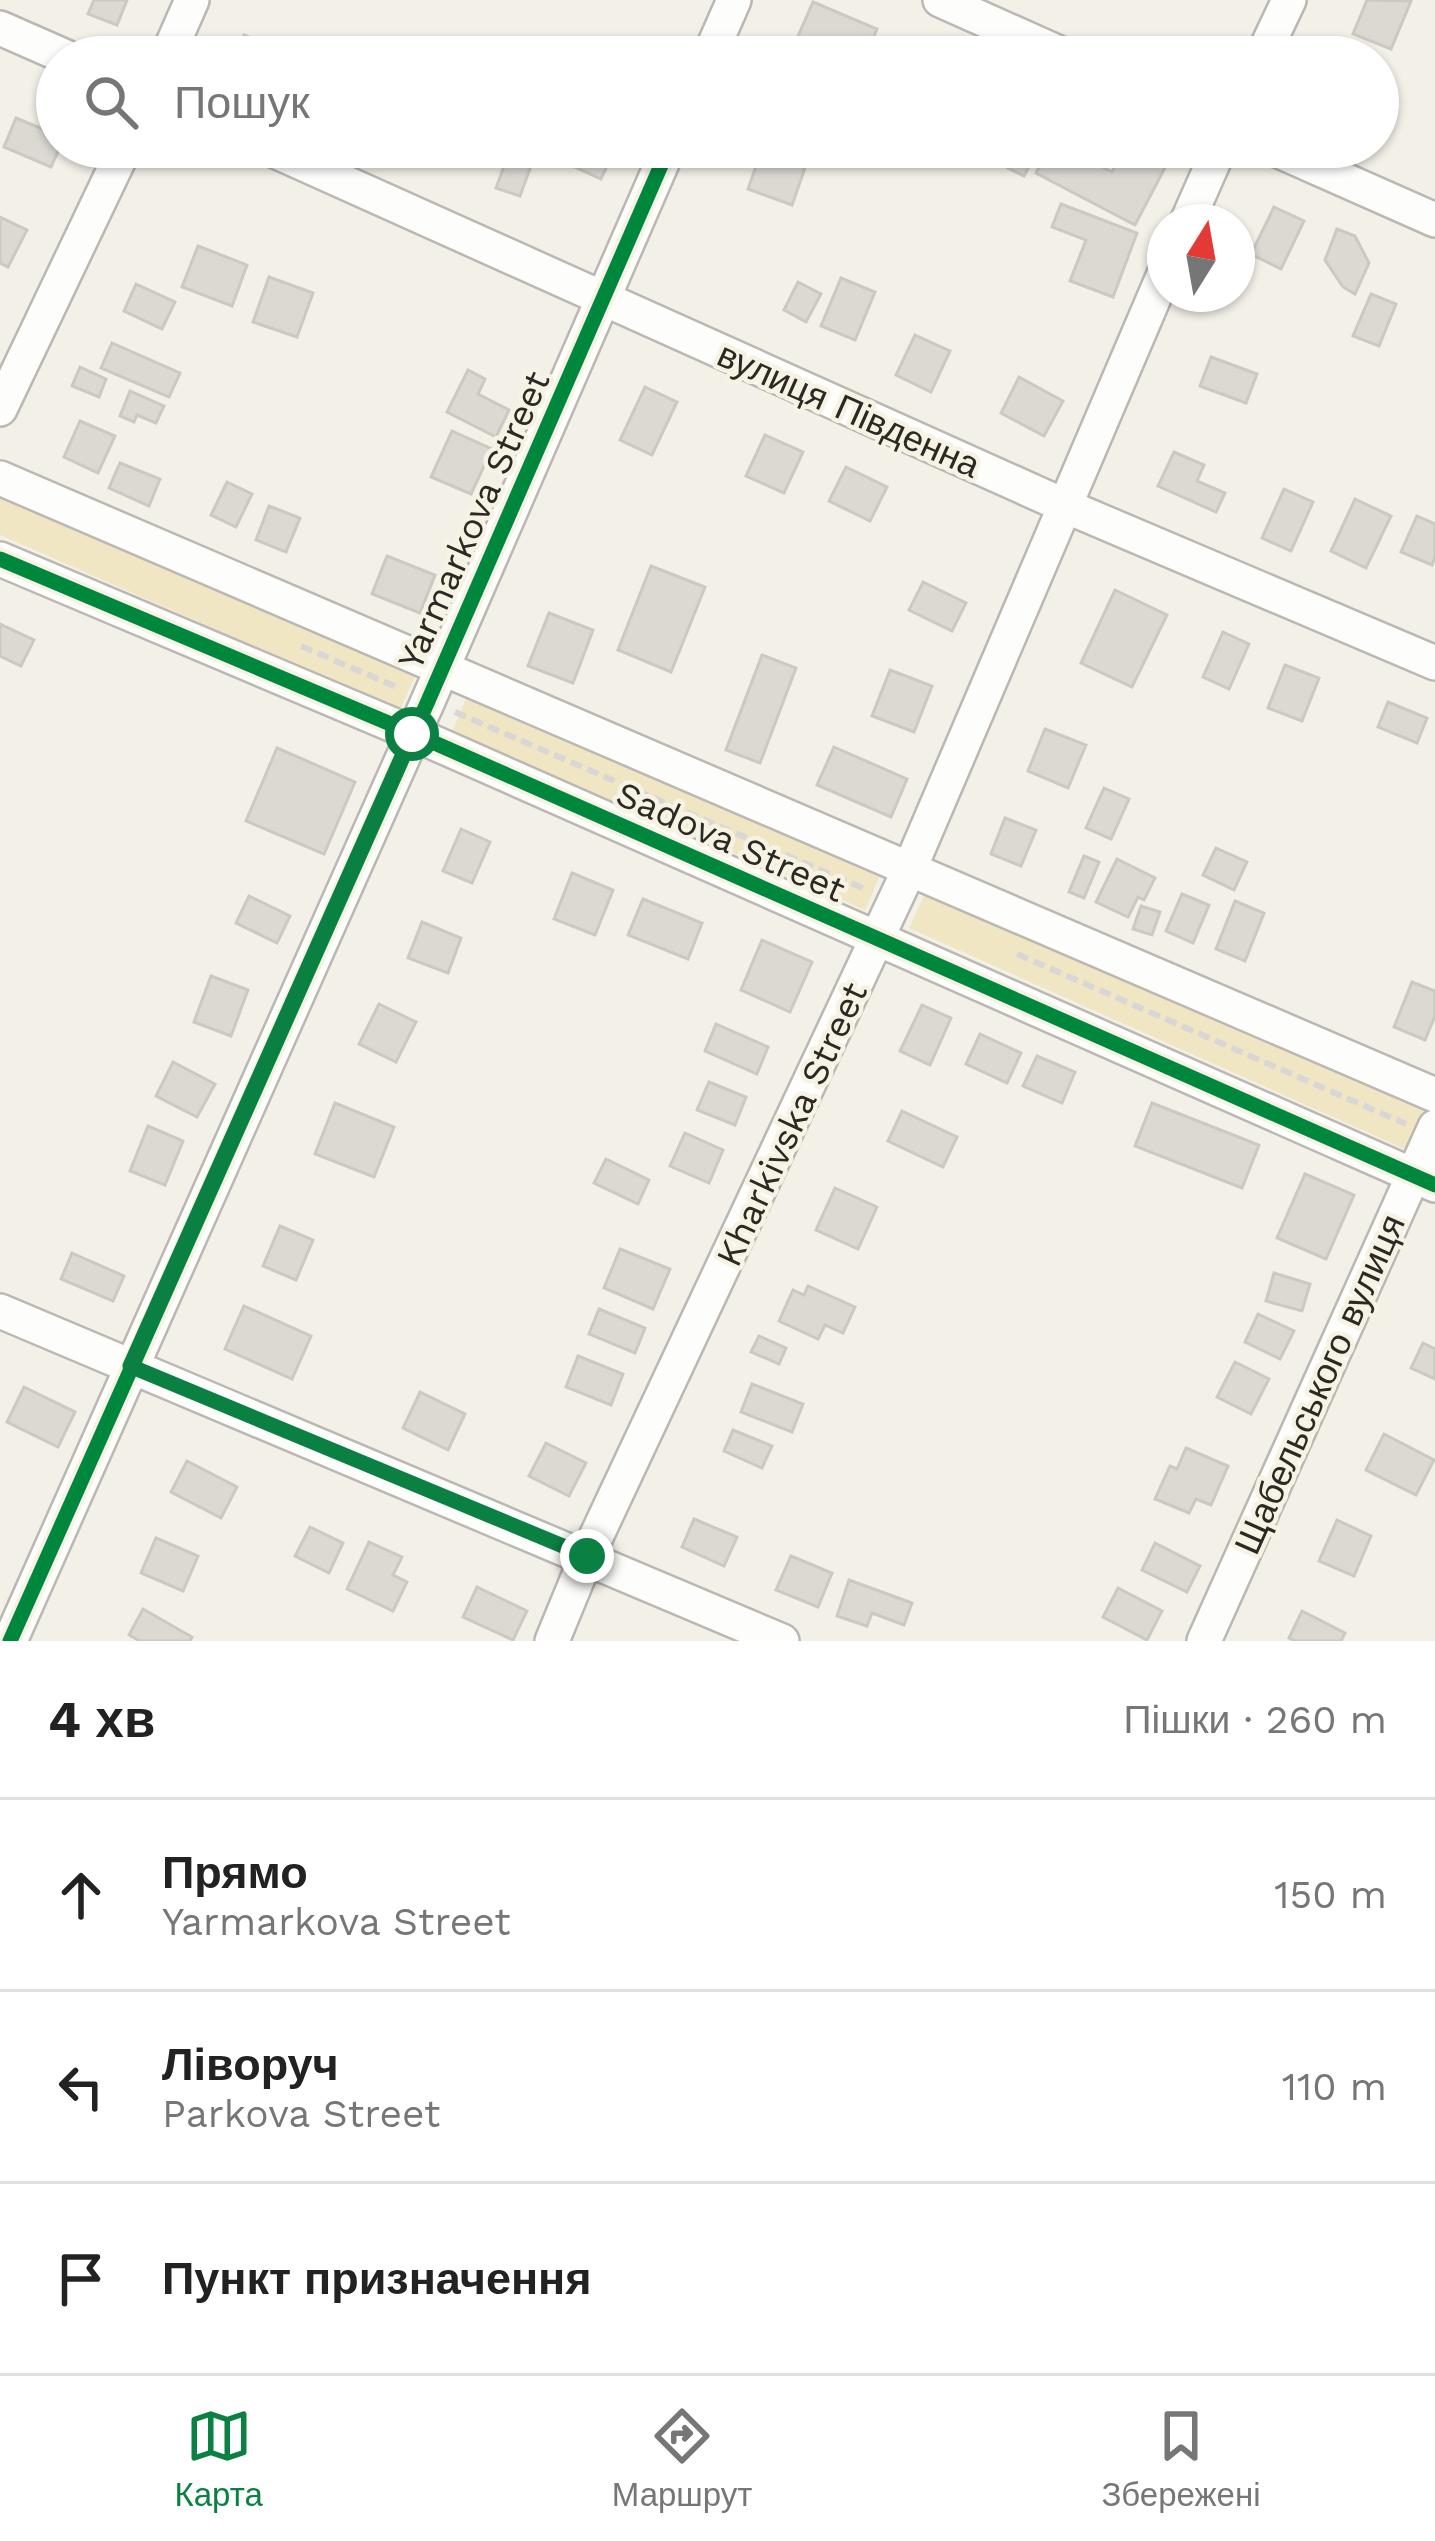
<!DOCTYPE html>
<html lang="uk">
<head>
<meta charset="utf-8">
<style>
  body { margin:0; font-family:"Work Sans",sans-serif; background:#f2f2f2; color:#222 }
  .compass { position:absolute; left:1147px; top:204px; width:108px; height:108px; border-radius:50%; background:#fff; box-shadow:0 3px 9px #0004; rotate:11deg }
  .stop { position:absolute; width:36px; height:36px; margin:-27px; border:9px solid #0b8043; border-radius:50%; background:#fff }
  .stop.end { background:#0b8043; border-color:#fff; box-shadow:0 3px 12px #0008 }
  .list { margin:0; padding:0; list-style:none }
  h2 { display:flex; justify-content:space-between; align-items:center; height:156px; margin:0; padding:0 48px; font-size:51px }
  h2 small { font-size:39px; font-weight:400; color:#767676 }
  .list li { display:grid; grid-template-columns:78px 1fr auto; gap:36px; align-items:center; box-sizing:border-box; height:192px; padding:0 48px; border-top:3px solid #e0e0e0 }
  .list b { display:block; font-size:45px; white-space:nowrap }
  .list p { margin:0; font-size:39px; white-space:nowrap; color:#767676 }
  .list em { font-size:39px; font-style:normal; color:#767676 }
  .icon { flex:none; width:66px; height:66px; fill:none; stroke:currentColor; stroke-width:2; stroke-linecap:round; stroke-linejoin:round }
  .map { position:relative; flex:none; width:1435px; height:1641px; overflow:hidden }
  .search { position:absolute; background:#fff; box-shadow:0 3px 9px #0004; left:36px; right:36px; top:36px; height:132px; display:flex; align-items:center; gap:30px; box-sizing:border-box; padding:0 42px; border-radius:66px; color:#767676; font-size:45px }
  .sheet { height:732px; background:#fff }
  nav { display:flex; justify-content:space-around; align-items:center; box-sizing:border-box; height:168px; border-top:3px solid #e0e0e0; background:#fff; font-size:33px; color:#767676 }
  nav a { display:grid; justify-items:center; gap:6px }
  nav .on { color:#0b8043 }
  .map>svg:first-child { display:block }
</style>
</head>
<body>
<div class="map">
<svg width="1435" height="1641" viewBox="0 0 1435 1641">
  <rect width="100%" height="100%" fill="#f3f0e8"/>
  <g fill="#f0e6c4">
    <polygon points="0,493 416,674 400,710 0,535"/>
    <polygon points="468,694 881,873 865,910 452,732"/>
    <polygon points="927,889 1425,1110 1407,1150 909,928"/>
  </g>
  <g fill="#dcd9d3" stroke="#ccc9c3" stroke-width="3">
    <polygon points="94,0 127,0 117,25 88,14"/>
    <polygon points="1367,0 1411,1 1391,49 1353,34"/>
    <polygon points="813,2 877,29 865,57 828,57 795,43"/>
    <polygon points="244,35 287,53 286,57 235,57"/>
    <polygon points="620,39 656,56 655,57 612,57"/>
    <polygon points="16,118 57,135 57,147 60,147 51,167 4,147"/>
    <polygon points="417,147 451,147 444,166 414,156"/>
    <polygon points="511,147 521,147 536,152 520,196 496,188"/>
    <polygon points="558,147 611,147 615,149 601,179 553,157"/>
    <polygon points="1018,147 1039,147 1024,176 1008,168"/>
    <polygon points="1049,147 1063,147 1112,172 1125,147 1145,147 1169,160 1135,225 1036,173"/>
    <polygon points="761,152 805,168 792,205 748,189"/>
    <polygon points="1061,204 1137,233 1113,297 1070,281 1086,240 1052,227"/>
    <polygon points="1274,207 1304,221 1281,269 1251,254"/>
    <polygon points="0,217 27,230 8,267 0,263"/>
    <polygon points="1337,229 1355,236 1369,263 1355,294 1343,287 1325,260"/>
    <polygon points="198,246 247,265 232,306 182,287"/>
    <polygon points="269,277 313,293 297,337 253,322"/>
    <polygon points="841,278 875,292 855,340 821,326"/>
    <polygon points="798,282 821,294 806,322 784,310"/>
    <polygon points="136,284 175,302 162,329 124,311"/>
    <polygon points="1371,294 1396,304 1379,346 1353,336"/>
    <polygon points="915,335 950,351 931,392 896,375"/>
    <polygon points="112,343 180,373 169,397 101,368"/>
    <polygon points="1211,357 1257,374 1246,403 1200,386"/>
    <polygon points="80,367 106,379 99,397 72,386"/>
    <polygon points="468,370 485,379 478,394 509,410 496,437 447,412"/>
    <polygon points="1019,377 1063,401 1044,436 1001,413"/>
    <polygon points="645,387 677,402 652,455 620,440"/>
    <polygon points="130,391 164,406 156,423 137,415 134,422 120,416"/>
    <polygon points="80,421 115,436 98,473 64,457"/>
    <polygon points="452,431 492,449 471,494 431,477"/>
    <polygon points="765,435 803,452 784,493 746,476"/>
    <polygon points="1174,452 1204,465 1197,481 1225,493 1216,512 1158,486"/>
    <polygon points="120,463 160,479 149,506 109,488"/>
    <polygon points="846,467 887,487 870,521 829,501"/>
    <polygon points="227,482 252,494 236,527 211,515"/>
    <polygon points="1284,489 1313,502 1291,551 1262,538"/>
    <polygon points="1355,499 1391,516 1366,568 1331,551"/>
    <polygon points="269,506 300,518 286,552 256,540"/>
    <polygon points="1417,516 1435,524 1435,557 1432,565 1401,552"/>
    <polygon points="387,556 435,575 420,613 372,594"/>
    <polygon points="651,566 705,587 671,672 618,650"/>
    <polygon points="923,582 966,603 952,631 909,610"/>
    <polygon points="1115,590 1167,615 1132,687 1081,663"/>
    <polygon points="549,613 593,630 573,683 528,666"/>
    <polygon points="0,624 34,640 21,666 0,656"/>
    <polygon points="1223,632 1249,644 1229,689 1203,677"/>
    <polygon points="762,655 796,668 760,763 726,750"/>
    <polygon points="1285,665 1319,678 1302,721 1268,708"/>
    <polygon points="890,670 932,686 914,732 872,716"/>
    <polygon points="1388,702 1427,718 1417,743 1378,727"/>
    <polygon points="1045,729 1086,745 1068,788 1028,771"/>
    <polygon points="834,747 907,779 891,817 817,785"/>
    <polygon points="277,748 355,782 324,854 246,821"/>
    <polygon points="1104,788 1129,799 1111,839 1086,828"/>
    <polygon points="1005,818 1036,830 1021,866 991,854"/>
    <polygon points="461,829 490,842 472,883 443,871"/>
    <polygon points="1216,848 1247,862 1234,890 1203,875"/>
    <polygon points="1084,856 1099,862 1084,898 1069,892"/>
    <polygon points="1117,859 1155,878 1144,900 1138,897 1128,917 1096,902"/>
    <polygon points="572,873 613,890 595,935 554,919"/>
    <polygon points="1182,894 1209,905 1193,943 1166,931"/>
    <polygon points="249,896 290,916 277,943 236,923"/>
    <polygon points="643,899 702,923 688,959 628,935"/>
    <polygon points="1235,901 1264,913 1245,961 1216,949"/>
    <polygon points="1141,906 1160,912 1152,935 1133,929"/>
    <polygon points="422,922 461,938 448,973 408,958"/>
    <polygon points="762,940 812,962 790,1012 741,990"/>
    <polygon points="211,976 248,990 231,1036 194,1022"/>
    <polygon points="1412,982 1435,991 1435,1016 1425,1040 1394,1027"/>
    <polygon points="379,1004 416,1022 396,1062 359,1044"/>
    <polygon points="922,1005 951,1018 930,1065 900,1051"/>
    <polygon points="716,1024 768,1047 757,1074 705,1051"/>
    <polygon points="980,1034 1021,1053 1007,1083 966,1064"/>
    <polygon points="1037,1056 1075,1072 1062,1103 1023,1086"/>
    <polygon points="173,1062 215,1084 197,1117 156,1096"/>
    <polygon points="709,1082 746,1097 735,1125 697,1110"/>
    <polygon points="335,1103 394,1127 374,1177 315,1154"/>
    <polygon points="1152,1103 1259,1145 1242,1188 1135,1146"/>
    <polygon points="902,1111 957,1137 943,1167 888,1141"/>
    <polygon points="148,1126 183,1141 165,1185 130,1171"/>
    <polygon points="685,1133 723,1150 709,1183 670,1166"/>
    <polygon points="606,1159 649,1180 638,1204 594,1183"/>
    <polygon points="1305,1174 1354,1195 1326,1259 1277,1238"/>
    <polygon points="835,1188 877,1207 858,1249 816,1230"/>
    <polygon points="280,1226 313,1240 296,1280 263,1266"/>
    <polygon points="620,1249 670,1269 653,1309 604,1288"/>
    <polygon points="72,1253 124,1276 113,1301 61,1279"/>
    <polygon points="1274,1273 1310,1284 1302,1311 1266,1301"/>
    <polygon points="808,1286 855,1307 843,1333 825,1325 818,1339 779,1321 793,1290 804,1295"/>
    <polygon points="244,1306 311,1336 292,1379 225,1349"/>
    <polygon points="599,1309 645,1328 635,1353 589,1334"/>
    <polygon points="1258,1314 1294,1331 1280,1359 1245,1342"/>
    <polygon points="759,1336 786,1348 779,1364 751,1352"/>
    <polygon points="1423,1343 1435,1349 1435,1379 1411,1368"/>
    <polygon points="578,1356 623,1374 611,1405 566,1387"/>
    <polygon points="1235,1362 1269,1379 1251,1414 1217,1397"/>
    <polygon points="752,1384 803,1404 792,1432 741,1412"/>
    <polygon points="24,1387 75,1412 58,1447 7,1422"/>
    <polygon points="420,1392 465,1414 448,1450 403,1428"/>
    <polygon points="733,1430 772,1446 762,1468 724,1451"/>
    <polygon points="1384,1434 1434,1460 1416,1495 1366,1470"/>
    <polygon points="546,1443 586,1463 569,1496 529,1476"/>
    <polygon points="1186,1448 1228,1466 1211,1505 1196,1499 1189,1513 1155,1499 1170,1466 1177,1469"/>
    <polygon points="187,1461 237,1487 221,1518 171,1492"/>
    <polygon points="694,1519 737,1537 724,1566 682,1547"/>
    <polygon points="1337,1520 1371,1536 1354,1576 1319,1561"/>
    <polygon points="310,1527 343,1543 329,1573 295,1556"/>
    <polygon points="156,1538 198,1556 183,1591 141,1573"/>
    <polygon points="369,1542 402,1557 393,1575 407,1582 393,1611 347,1589"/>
    <polygon points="1155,1543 1200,1566 1187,1592 1142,1570"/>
    <polygon points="791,1556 832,1573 818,1607 776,1590"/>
    <polygon points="849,1580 912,1603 904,1625 872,1613 867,1626 837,1616"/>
    <polygon points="477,1587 527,1611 513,1640 463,1617"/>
    <polygon points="1118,1588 1162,1611 1147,1640 1103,1617"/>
    <polygon points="143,1609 192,1637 190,1641 140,1641 129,1635"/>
    <polygon points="1302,1611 1345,1633 1341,1641 1295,1641 1289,1638"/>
  </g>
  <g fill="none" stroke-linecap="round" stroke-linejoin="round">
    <defs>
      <g id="street">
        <polyline points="940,0 1068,57"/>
        <polyline points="0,28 66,57"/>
        <polyline points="167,57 192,0"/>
        <polyline points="709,57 734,0"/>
        <polyline points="1262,57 1289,0"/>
        <polyline points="266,147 1063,505 1435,663"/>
        <polyline points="1270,147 1435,220"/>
        <polyline points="1187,222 1220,147"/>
        <polyline points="0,409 125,147"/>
        <polyline points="0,478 1435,1095"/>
        <polyline points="0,559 412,733 1435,1185"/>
        <polyline points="0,1311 782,1641"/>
        <polyline points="10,1641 428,701 669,147"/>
        <polyline points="552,1641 587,1556 910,868 1165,272"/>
        <polyline points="1204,1641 1435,1127"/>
      </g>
    </defs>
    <use href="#street" stroke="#bbb8b3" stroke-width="38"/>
    <g stroke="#d8d7d5" stroke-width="6" stroke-dasharray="12 6" stroke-linecap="butt">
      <polyline points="301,646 399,688"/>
      <polyline points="455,712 867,890"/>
      <polyline points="1017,954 1406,1124"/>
    </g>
    <use href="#street" stroke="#fdfdfc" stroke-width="33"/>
    <defs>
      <g id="cycleway">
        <polyline points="0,559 412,733 1435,1185"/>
        <polyline points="10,1641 428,701 669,147"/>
      </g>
    </defs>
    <use href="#cycleway" stroke="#f7f3e4" stroke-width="22"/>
    <use href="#cycleway" stroke="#00873e" stroke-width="15"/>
  </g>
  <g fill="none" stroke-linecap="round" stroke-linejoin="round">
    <polyline stroke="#0b8043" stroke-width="15" points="412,734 130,1366 587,1556"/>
  </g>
  <g text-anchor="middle" stroke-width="9" stroke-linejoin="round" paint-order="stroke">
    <g font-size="36" fill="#2b2924" stroke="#f7f3e4">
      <text transform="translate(849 409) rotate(24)" y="13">вулиця Південна</text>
      <text transform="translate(473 520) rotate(-66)" y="13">Yarmarkova Street</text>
      <text transform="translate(731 841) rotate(24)" y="13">Sadova Street</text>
      <text transform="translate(791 1124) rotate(-65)" y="13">Kharkivska Street</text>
      <text transform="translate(1319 1384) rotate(-66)" y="13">Щабельського вулиця</text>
    </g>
  </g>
</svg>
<svg class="compass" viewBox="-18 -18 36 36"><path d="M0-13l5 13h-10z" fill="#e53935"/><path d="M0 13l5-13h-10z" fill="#767676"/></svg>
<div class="stop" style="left:412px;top:734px"></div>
<div class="stop end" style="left:587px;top:1556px"></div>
<div class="search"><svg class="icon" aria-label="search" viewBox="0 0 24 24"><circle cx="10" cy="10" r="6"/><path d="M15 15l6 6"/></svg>Пошук</div>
</div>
<section class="sheet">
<h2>4 хв<small>Пішки · 260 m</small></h2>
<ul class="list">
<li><svg class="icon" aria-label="ahead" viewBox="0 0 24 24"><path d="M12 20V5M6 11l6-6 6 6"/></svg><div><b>Прямо</b><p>Yarmarkova Street</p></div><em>150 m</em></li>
<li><svg class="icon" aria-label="left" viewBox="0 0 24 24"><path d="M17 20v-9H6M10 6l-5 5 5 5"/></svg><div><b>Ліворуч</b><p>Parkova Street</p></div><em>110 m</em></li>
<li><svg class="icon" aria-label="arrive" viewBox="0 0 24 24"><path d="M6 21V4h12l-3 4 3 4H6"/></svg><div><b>Пункт призначення</b></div></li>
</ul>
</section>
<nav>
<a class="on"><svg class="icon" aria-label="map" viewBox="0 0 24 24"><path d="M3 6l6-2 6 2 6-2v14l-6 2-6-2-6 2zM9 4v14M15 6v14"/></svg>Карта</a>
<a><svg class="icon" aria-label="directions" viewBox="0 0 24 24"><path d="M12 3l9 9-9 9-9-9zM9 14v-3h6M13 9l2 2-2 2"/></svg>Маршрут</a>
<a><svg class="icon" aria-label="saved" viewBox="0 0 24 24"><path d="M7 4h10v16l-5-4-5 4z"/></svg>Збережені</a>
</nav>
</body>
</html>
